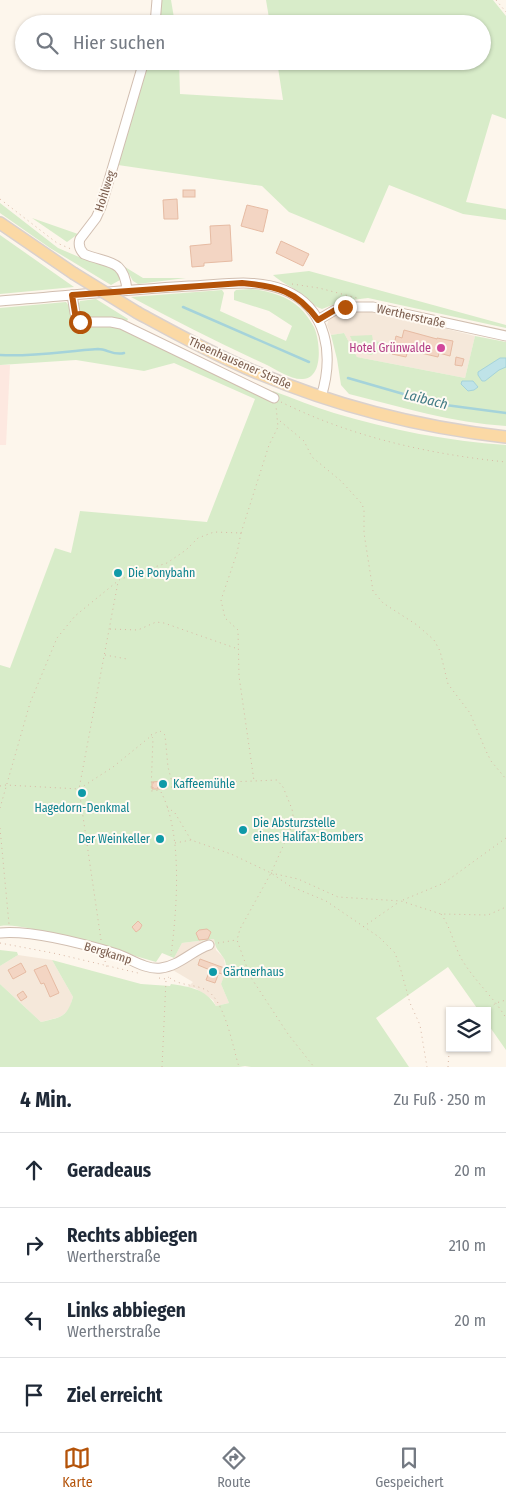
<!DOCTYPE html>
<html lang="de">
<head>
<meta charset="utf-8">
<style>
  body { margin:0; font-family:"Fira Sans Condensed",sans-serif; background:#f6f6f7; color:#1f2937 }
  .controls { position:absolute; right:15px; bottom:15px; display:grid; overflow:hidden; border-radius:0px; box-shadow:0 1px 4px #0004 }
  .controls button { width:45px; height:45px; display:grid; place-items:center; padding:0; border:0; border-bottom:1px solid #e0e1e3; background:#fff; color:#1f2937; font:25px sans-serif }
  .stop { position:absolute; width:15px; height:15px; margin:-11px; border:4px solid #b45309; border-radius:50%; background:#fff }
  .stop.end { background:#b45309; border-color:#fff; box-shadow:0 1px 5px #0008 }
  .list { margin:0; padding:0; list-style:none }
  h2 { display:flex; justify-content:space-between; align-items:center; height:65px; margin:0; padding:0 20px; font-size:21px }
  h2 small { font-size:16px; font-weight:400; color:#747a83 }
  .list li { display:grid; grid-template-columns:32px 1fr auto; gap:15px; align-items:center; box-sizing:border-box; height:75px; padding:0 20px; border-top:1px solid #e0e1e3 }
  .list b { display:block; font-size:19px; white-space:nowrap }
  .list p { margin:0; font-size:16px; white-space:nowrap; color:#747a83 }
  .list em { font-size:16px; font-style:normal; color:#747a83 }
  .icon { flex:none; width:28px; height:28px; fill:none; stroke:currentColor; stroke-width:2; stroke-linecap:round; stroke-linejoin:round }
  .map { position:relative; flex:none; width:506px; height:1067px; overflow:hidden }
  .search { position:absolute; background:#fff; box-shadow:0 1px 4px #0004; left:15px; right:15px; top:15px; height:55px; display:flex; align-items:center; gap:12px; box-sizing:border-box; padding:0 18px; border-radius:28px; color:#747a83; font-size:19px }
  .sheet { height:365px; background:#fff }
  nav { display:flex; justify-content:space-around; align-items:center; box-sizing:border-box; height:70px; border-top:1px solid #e0e1e3; background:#fff; font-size:14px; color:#747a83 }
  nav a { display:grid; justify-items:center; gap:2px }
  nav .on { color:#b45309 }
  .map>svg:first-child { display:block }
</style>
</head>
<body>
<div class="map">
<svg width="506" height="1067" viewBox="0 0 506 1067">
  <rect width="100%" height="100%" fill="#fdf6ec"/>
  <g fill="#f5e8da">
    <polygon points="349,310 376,311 475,336 465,378 357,357 344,333 331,335 327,325 330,316"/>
    <polygon points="214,939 216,950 224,958 226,971 221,984 229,1003 216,1006 213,1000 195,988 188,987 193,982 171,969 174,958 182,943"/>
    <polygon points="18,955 52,960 73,997 69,1010 60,1017 41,1022 0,984 0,966"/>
  </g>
  <polygon fill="#fde8e0" points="0,365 10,365 6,445 0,445"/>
  <g fill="#d8ecc9">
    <polygon points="160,0 171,0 175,24 159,24"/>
    <polygon points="266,0 493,0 506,16 506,119 492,114 466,202 506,209 506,220 463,214 389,185 364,243 289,212 262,186 118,165 148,61 179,61 180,94 283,100 277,61 482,61 482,24 270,24"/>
    <polygon points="0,203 58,248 79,257 113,265 121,277 120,280 111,285 50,248 0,213"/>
    <polygon points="32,218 78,234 67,242"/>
    <polygon points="0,235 74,287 0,294"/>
    <polygon points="125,267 143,278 186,278 138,284 133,281"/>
    <path d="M309,271L506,325V328L368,298L343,301L322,309C311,306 306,296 296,290C288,285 281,282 273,275Z"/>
    <path d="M251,289C269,291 287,296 300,308C305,313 310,320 314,327C320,340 324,378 303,379C291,380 277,370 267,365C221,344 176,321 131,297L222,290L224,293L220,311L286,341L292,326L269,311L234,300V292L236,290Z"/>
    <path d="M96,299L128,319L127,321C112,317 96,321 81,317L78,306L80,301Z"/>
    <path d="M66,302L84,326H109L124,329L260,396L273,391C293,398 314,407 334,413C390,430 448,441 506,445V1050L487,1023V1011H479L448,967L376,1018L409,1067H251L245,1066L239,1067H0V984L41,1022C61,1017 67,1018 73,997L52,960L141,984L170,986L171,984C189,987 205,988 216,1006L229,1003L221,984C224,976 229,965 223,957C217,948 216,950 214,939L182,943L174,958L162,953L156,962C119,951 83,941 46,932C31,929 15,924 0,926V665L10,668L55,548L71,553L80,511L207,522L255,399L174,363L144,371L76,360L0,365V308Z"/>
    <path d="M344,333L357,357L465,378L475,336L506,342V426C453,423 401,407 349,394L341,385L337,359L331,335Z"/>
    <polygon points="372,335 373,341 380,342 379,351 371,355 357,352 350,336"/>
    <polygon points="0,950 17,952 18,955 0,966"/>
  </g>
  <g fill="#bfe3e8" stroke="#a5d3da">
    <polygon points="500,358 506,358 506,367 499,370 485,381 482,381 478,375 478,372"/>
    <polygon points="462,381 473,381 478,387 474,390 468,391 461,384"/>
  </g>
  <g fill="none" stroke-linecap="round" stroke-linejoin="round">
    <g stroke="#a5d3da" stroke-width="2.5">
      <polyline points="183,307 309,362"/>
      <path d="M0,355C33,357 65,351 98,349C107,349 114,356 124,353"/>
      <polyline points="348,378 438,404 506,413"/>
    </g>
  </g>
  <g fill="#f3d5c3" stroke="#e6bba3">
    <rect x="183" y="190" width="12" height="7"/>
    <polygon points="177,199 178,219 164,219 163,200"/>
    <polygon points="247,205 268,210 263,232 241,226"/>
    <polygon points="230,225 232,261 204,263 204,266 192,267 190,246 211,244 210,226"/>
    <polygon points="281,241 309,254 303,266 276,253"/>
    <polygon points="404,330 437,339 437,338 453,341 450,356 439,353 438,357 408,350 406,357 392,354 396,336 402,338"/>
    <polygon points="456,357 464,359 462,366 455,365"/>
    <polygon points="166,781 166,789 152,789 152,782"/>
    <polygon points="138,921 142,925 140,929 136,932 132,927"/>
    <polygon points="207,929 211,932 208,939 199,940 196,933 199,930"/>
    <polygon points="200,959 227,969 225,975 216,972 215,974 218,975 215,983 206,980 210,970 198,965"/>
    <polygon points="21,963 26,972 13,979 8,970"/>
    <polygon points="46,965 59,993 50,997 44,983 41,984 34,970"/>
    <polygon points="23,991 27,997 21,1001 17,995"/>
  </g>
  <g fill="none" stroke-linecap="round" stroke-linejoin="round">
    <defs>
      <g id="minor">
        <polyline points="155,24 157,0"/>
        <path d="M127,290C124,258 108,264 84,254C80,250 78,245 80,239L96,218L101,207L144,61"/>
        <polyline points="72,295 75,313 81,322 111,322 121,324 274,398"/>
        <path d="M0,301C63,296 126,290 189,286C219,285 255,278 284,290C328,308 334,356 321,397"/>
        <polyline points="318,320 335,310 345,307 373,307 506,336"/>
        <path d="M0,933C34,930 84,944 117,954C131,959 146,970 161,968C179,966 193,950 209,945"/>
      </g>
      <g id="major">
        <polyline points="0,223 73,273"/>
        <path d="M138,313C173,332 209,352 246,368C328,404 417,427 506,437"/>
      </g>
    </defs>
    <use href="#minor" stroke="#d1beb0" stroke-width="11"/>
    <use href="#major" stroke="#dad1cd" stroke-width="14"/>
    <g stroke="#d9b8a5" stroke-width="1" stroke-dasharray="1 4" stroke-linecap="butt">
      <polyline points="496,0 506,12"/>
      <polyline points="0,199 57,243 71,249"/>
      <polyline points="292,284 319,288 357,298"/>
      <path d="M281,402C352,437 428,454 506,462"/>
      <polyline points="280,421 304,441 312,457 341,481 362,504 364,510 364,533 373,591 383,603 417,625 434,640 440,651 448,684 470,713 486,751 491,761 506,779"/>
      <polyline points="241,533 237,553 221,600 225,618 238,630 239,676 254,781 277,780 283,787 292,809 294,822 271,873 240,929 237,940 250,976 288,1034 314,1067"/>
      <polyline points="110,629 138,630 156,622 164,623 238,649"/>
      <polyline points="105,655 127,659"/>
      <polyline points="151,735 160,731 165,735 168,767 173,786"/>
      <path d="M0,786L6,785L79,789L113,767L151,736L153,738L151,791C164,790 173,786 185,784C208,782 231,782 254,781"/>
      <polyline points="158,788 153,788 153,783 158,782 158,790"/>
      <path d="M161,792C183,834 177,909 171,955"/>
      <polyline points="167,807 175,813 191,840"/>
      <polyline points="0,808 30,703 57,638 75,616 119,580 142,571 167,563 186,550 198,538 214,532 241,533 269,445 278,427 276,406"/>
      <polyline points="0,828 9,924"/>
      <polyline points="175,843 191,840 231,854 271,873 290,886 326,901 379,937 395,953 400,967 410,1003 420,1025 427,1067"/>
      <polyline points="271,873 298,879 338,897 401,901 441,914 488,915 506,907"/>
      <polyline points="403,900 444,883 506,838"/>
      <path d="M441,914C452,929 454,948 464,963C476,982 494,998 506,1018"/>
      <polyline points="363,927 399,902"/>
      <polyline points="101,940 79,789 118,582"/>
      <polyline points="0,943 53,953 138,973"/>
      <polyline points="218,943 236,940"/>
      <polyline points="105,961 107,967"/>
      <polyline points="159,978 166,979 169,977"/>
      <path d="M170,978C180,986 195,984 206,990C225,1000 233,1048 239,1067"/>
      <polyline points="486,1011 496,1003 506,1000"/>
      <polyline points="162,1067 166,980"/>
      <polyline points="448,1067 450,1038"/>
    </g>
    <use href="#minor" stroke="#fff" stroke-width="9"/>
    <use href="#major" stroke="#fbd9a5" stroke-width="11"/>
    <defs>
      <polyline id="major-bridge" points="73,273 138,313"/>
    </defs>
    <use href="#major-bridge" stroke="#dad1cd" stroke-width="14" stroke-linecap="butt"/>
    <use href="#major-bridge" stroke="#fbd9a5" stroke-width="11"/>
  </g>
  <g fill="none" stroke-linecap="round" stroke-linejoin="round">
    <path stroke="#b45309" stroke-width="6" d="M80,322L75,313L72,295L242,283C277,286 297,291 318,320L335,310L345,307"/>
  </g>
  <circle fill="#d1479c" stroke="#fffaf3" stroke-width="2" cx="441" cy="348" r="5"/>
  <g fill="#0f9aa8" stroke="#fffaf3" stroke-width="2">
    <circle cx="118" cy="573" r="5"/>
    <circle cx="163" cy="784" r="5"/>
    <circle cx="82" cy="793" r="5"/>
    <circle cx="243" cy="830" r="5"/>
    <circle cx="160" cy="839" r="5"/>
    <circle cx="213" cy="972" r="5"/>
  </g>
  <g text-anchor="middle" stroke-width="4" stroke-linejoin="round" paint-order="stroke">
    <g font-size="12" fill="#7a5c4d" stroke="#fffaf3">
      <text transform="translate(105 191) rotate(-72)" y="4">Hohlweg</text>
      <text transform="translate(411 316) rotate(13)" y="4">Wertherstraße</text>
      <text transform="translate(240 363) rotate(24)" y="4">Theenhausener Straße</text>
      <text transform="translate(108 953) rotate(17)" y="4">Bergkamp</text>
    </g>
    <g font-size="12" fill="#b23c85" stroke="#fffaf3" text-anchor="end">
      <text x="431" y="352">Hotel Grünwalde</text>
    </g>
    <g font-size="12" fill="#0d838f" stroke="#fffaf3" text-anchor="start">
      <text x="128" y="577">Die Ponybahn</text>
      <text x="173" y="788">Kaffeemühle</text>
      <text x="82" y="812" text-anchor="middle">Hagedorn-Denkmal</text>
      <text x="253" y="827">Die Absturzstelle<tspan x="253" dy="14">eines Halifax-Bombers</tspan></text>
      <text x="150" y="843" text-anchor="end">Der Weinkeller</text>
      <text x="223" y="976">Gärtnerhaus</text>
    </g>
    <g font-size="14" font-style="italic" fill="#437c86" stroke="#fffaf3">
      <text transform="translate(426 399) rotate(14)" y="5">Laibach</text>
    </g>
  </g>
</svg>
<div class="controls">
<button><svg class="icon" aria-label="layers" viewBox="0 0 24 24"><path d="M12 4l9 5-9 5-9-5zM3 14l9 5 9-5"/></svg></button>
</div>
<div class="stop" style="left:80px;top:322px"></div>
<div class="stop end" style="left:345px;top:307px"></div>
<div class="search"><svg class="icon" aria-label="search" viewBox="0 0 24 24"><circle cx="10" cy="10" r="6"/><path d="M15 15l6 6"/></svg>Hier suchen</div>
</div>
<section class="sheet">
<h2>4 Min.<small>Zu Fuß · 250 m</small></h2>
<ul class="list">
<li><svg class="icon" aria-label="ahead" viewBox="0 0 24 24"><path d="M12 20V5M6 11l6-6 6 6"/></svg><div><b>Geradeaus</b></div><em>20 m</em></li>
<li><svg class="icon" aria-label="right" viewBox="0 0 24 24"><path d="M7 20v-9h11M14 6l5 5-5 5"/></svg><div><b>Rechts abbiegen</b><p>Wertherstraße</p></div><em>210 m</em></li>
<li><svg class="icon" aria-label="left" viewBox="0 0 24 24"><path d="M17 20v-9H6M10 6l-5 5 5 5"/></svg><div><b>Links abbiegen</b><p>Wertherstraße</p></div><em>20 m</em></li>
<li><svg class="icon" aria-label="arrive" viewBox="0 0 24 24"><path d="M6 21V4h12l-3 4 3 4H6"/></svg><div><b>Ziel erreicht</b></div></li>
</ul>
</section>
<nav>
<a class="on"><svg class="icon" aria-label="map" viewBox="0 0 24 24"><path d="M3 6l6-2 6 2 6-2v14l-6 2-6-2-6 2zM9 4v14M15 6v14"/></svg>Karte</a>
<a><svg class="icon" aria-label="directions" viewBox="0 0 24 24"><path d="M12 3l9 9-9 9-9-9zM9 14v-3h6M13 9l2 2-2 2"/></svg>Route</a>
<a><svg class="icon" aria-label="saved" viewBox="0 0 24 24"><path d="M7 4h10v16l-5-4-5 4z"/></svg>Gespeichert</a>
</nav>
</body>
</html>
